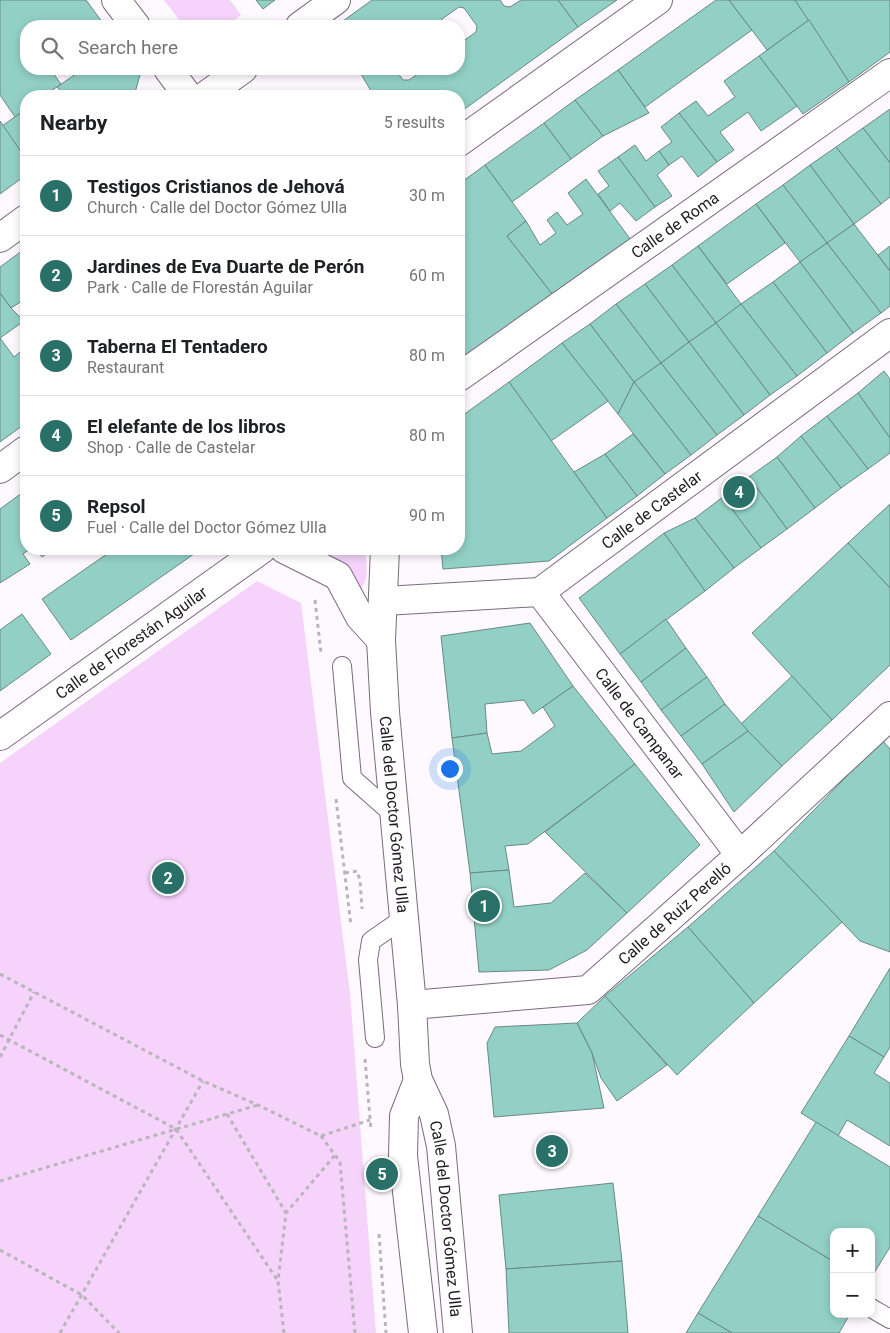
<!DOCTYPE html>
<html lang="en">
<head>
<meta charset="utf-8">
<style>
  body { margin:0; font-family:Roboto,sans-serif; background:#f6f6f6; color:#202124 }
  .controls { position:absolute; right:15px; bottom:15px; display:grid; overflow:hidden; border-radius:10px; box-shadow:0 2px 8px #0003 }
  .controls button { width:45px; height:45px; display:grid; place-items:center; padding:0; border:0; border-bottom:1px solid #e0e0e0; background:#fff; color:#202124; font:25px sans-serif }
  .you { position:absolute; left:449px; top:768px; width:18px; height:18px; margin:-12px; border:4px solid #fff; border-radius:50%; background:#1a73e8; box-shadow:0 0 0 8px #1a73e833 }
  .badge { display:grid; place-items:center; width:32px; height:32px; border-radius:50%; background:#297168; color:#fff; font-size:16px; font-weight:700 }
  .pin { position:absolute; translate:-50% -50%; border:2px solid #fff; box-shadow:0 1px 5px #0006 }
  .list { margin:0; padding:0; list-style:none }
  h2 { display:flex; justify-content:space-between; align-items:center; height:65px; margin:0; padding:0 20px; font-size:21px }
  h2 small { font-size:16px; font-weight:400; color:#757577 }
  .list li { display:grid; grid-template-columns:32px 1fr auto; gap:15px; align-items:center; box-sizing:border-box; height:80px; padding:0 20px; border-top:1px solid #e0e0e0 }
  .list b { display:block; font-size:19px; white-space:nowrap }
  .list p { margin:0; font-size:16px; white-space:nowrap; color:#757577 }
  .list em { font-size:16px; font-style:normal; color:#757577 }
  .icon { flex:none; width:28px; height:28px; fill:none; stroke:currentColor; stroke-width:2; stroke-linecap:round; stroke-linejoin:round }
  .map { position:relative; flex:none; width:890px; height:1333px; overflow:hidden }
  .search { position:absolute; background:#fff; box-shadow:0 2px 8px #0003; left:20px; top:20px; width:445px; height:55px; display:flex; align-items:center; gap:12px; box-sizing:border-box; padding:0 18px; border-radius:20px; color:#757577; font-size:19px }
  .panel { position:absolute; background:#fff; box-shadow:0 2px 8px #0003; left:20px; top:90px; width:445px; height:465px; border-radius:20px }
  .map>svg:first-child { display:block }
</style>
</head>
<body>
<div class="map">
<svg width="890" height="1333" viewBox="0 0 890 1333">
  <rect width="100%" height="100%" fill="#fdf9fe"/>
  <g fill="#f5d3fb">
    <polygon points="164,0 230,0 241,15 226,26 184,26"/>
    <path d="M309,549H365C366,560 370,581 361,588L357,586Z"/>
    <polygon points="257,581 301,603 350,993 376,1333 0,1333 0,763"/>
  </g>
  <g fill="#92d0c6" stroke="#688984">
    <polygon points="0,0 86,0 105,26 26,26 26,69 59,69 53,73 61,84 44,96 26,96 26,109 15,117 0,95"/>
    <polygon points="256,0 275,0 263,9"/>
    <polygon points="372,0 500,0 504,6 510,7 521,0 558,0 578,27 459,113 459,96 374,96 358,69 395,69 403,80 409,80 425,69 459,69 459,44 476,32 477,26 464,8 459,7 442,19 442,26 336,26"/>
    <polygon points="558,0 617,0 578,27"/>
    <polygon points="716,0 729,0 752,30 645,107 618,70"/>
    <polygon points="729,0 795,0 809,20 767,50"/>
    <polygon points="795,0 890,0 890,52 849,82"/>
    <polygon points="809,20 849,82 803,114 759,56"/>
    <polygon points="759,56 797,106 761,131 748,112 720,132 734,150 717,162 679,113 696,101 708,116 735,97 724,81"/>
    <polygon points="83,69 136,69 140,75 134,96 65,96 57,87"/>
    <polygon points="618,70 649,113 603,136 575,100"/>
    <polygon points="575,100 603,136 571,159 544,123"/>
    <polygon points="26,109 26,159 2,126"/>
    <polygon points="890,109 890,163 863,128"/>
    <polygon points="679,113 717,162 698,177 682,156 669,165 659,151 672,142 661,127"/>
    <polygon points="0,121 26,159 26,175 0,194"/>
    <polygon points="544,123 571,159 512,202 485,165"/>
    <polygon points="863,128 890,163 890,197 881,204 836,147"/>
    <polygon points="635,145 646,161 659,151 669,165 657,175 672,196 655,207 618,157"/>
    <polygon points="836,147 881,204 854,224 810,165"/>
    <polygon points="618,157 655,207 636,221 620,203 610,211 598,194 609,186 598,171"/>
    <polygon points="485,165 526,221 507,236 553,295 459,362 459,184"/>
    <polygon points="810,165 854,224 827,243 783,185"/>
    <polygon points="586,179 631,240 553,295 507,236 526,221 540,245 556,233 547,220 557,212 567,225 583,214 568,193"/>
    <polygon points="783,185 827,243 800,262 756,204"/>
    <polygon points="756,204 785,243 727,284 698,246"/>
    <polygon points="854,224 890,271 890,306 881,313 827,243"/>
    <polygon points="827,243 881,313 853,333 800,262"/>
    <polygon points="698,246 741,304 716,323 672,265"/>
    <polygon points="890,246 890,271 878,255"/>
    <polygon points="26,248 26,306 22,301 11,308 0,293 0,267"/>
    <polygon points="800,262 853,333 827,353 773,282"/>
    <polygon points="672,265 716,323 689,342 645,284"/>
    <polygon points="773,282 827,353 797,376 741,304"/>
    <polygon points="645,284 689,342 661,363 616,304"/>
    <polygon points="0,293 11,308 24,321 0,338 14,357 26,347 26,423 0,442"/>
    <polygon points="616,304 661,363 634,382 590,324"/>
    <polygon points="741,304 797,376 770,395 716,323"/>
    <polygon points="716,323 770,395 744,415 689,342"/>
    <polygon points="590,324 634,382 618,414 562,343"/>
    <polygon points="689,342 744,415 717,435 661,363"/>
    <polygon points="562,343 608,401 551,441 509,382"/>
    <polygon points="661,363 717,435 691,455 634,382"/>
    <polygon points="884,371 890,379 890,438 858,393"/>
    <polygon points="509,382 607,518 549,561 443,569 441,549 459,549 459,418"/>
    <polygon points="634,382 691,455 665,474 618,414"/>
    <polygon points="858,393 890,438 890,453 868,469 827,416"/>
    <polygon points="827,416 868,469 841,488 801,436"/>
    <polygon points="633,434 665,474 637,496 605,454"/>
    <polygon points="801,436 841,488 815,508 777,457"/>
    <polygon points="605,454 637,496 607,518 574,472"/>
    <polygon points="777,457 815,508 787,529 749,477"/>
    <polygon points="749,477 787,529 761,548 723,497"/>
    <polygon points="26,490 26,549 30,549 23,554 30,564 0,583 0,509"/>
    <polygon points="723,497 761,548 734,568 695,518"/>
    <polygon points="890,504 890,588 848,543"/>
    <polygon points="695,518 734,568 705,591 664,533"/>
    <polygon points="664,533 705,591 620,654 579,598"/>
    <polygon points="848,543 890,588 890,665 832,720 752,633"/>
    <polygon points="36,549 53,549 42,557"/>
    <polygon points="114,549 201,549 71,640 42,599"/>
    <polygon points="22,614 51,654 0,691 0,630"/>
    <polygon points="666,619 686,648 641,682 620,654"/>
    <polygon points="530,623 573,686 533,714 524,700 485,704 487,733 452,738 441,636"/>
    <polygon points="686,648 707,677 661,710 641,682"/>
    <polygon points="792,676 832,720 782,766 741,724"/>
    <polygon points="707,677 725,704 681,736 661,710"/>
    <polygon points="573,686 635,764 528,844 505,846 509,870 470,873 452,738 487,733 492,754 521,751 555,726 543,707"/>
    <polygon points="725,704 748,731 702,764 681,736"/>
    <polygon points="748,731 782,766 734,812 702,764"/>
    <polygon points="882,740 890,749 890,952 860,941 774,851"/>
    <polygon points="635,764 700,845 627,913 545,832"/>
    <polygon points="774,851 842,922 754,1003 688,927"/>
    <polygon points="509,870 514,907 551,903 585,873 627,913 587,950 549,970 479,972 470,873"/>
    <polygon points="688,927 754,1003 677,1075 605,996"/>
    <polygon points="890,968 890,1047 884,1057 849,1036"/>
    <polygon points="605,996 667,1065 617,1101 601,1078 592,1053 577,1023"/>
    <polygon points="577,1023 592,1053 604,1108 494,1117 487,1043 495,1027"/>
    <polygon points="849,1036 884,1057 874,1073 890,1083 890,1146 847,1120 838,1136 801,1113"/>
    <polygon points="816,1122 890,1167 890,1247 871,1278 871,1232 834,1232 834,1262 758,1216"/>
    <polygon points="613,1183 622,1261 506,1269 499,1195"/>
    <polygon points="758,1216 834,1262 834,1314 850,1314 839,1333 732,1333 698,1313"/>
    <polygon points="622,1261 628,1333 509,1333 506,1269"/>
    <polygon points="698,1313 732,1333 686,1333"/>
  </g>
  <g fill="none" stroke-linecap="round" stroke-linejoin="round">
    <defs>
      <g id="lane">
        <polyline points="342,666 352,778 394,815"/>
        <polyline points="375,1038 368,960 371,941 404,918"/>
        <polyline points="871,1308 890,1319"/>
      </g>
      <g id="street">
        <polyline points="116,0 136,26"/>
        <polyline points="300,26 336,0"/>
        <polyline points="168,69 188,96"/>
        <polyline points="205,96 243,69"/>
        <polyline points="459,142 658,0"/>
        <polyline points="0,238 26,219"/>
        <path id="s1" d="M459,377L890,73"/>
        <polyline points="0,469 26,450"/>
        <polyline points="284,549 338,576 360,617 381,640"/>
        <path id="s2" d="M385,549L381,640L385,712L412,1005L415,1064L418,1080L434,1114L441,1146L458,1333"/>
        <path id="s3" d="M540,592L740,855"/>
        <path id="s4" d="M384,601L540,592L890,333"/>
        <path id="s5" d="M0,736L262,549"/>
        <path id="s6" d="M412,1005L588,990L740,855L890,716"/>
        <polyline points="418,1080 404,1116 403,1156 423,1333"/>
      </g>
    </defs>
    <use href="#lane" stroke="#7c6a7f" stroke-width="20"/>
    <use href="#street" stroke="#7c6a7f" stroke-width="30"/>
    <g stroke="#bab5bb" stroke-width="3" stroke-dasharray="4 4" stroke-linecap="butt">
      <polyline points="315,600 321,653"/>
      <polyline points="336,799 351,926"/>
      <polyline points="345,873 357,871 360,880 362,909"/>
      <polyline points="0,974 203,1081 258,1105 321,1136 370,1120"/>
      <polyline points="0,1035 176,1129 278,1281"/>
      <polyline points="0,1057 34,992"/>
      <polyline points="365,1059 371,1130"/>
      <polyline points="227,1114 286,1213"/>
      <polyline points="321,1136 340,1162 355,1333"/>
      <polyline points="0,1181 258,1105"/>
      <polyline points="379,1234 386,1333"/>
      <polyline points="0,1250 82,1295 119,1333"/>
      <polyline points="60,1333 203,1081"/>
      <polyline points="284,1333 278,1281 286,1213 335,1155"/>
    </g>
    <use href="#lane" stroke="#fff" stroke-width="18"/>
    <use href="#street" stroke="#fff" stroke-width="28"/>
  </g>
  <g text-anchor="middle" stroke-width="4" stroke-linejoin="round" paint-order="stroke">
    <g font-size="16" fill="#211a22" stroke="#fff">
      <text dy="6" stroke="none"><textPath href="#s1" startOffset="264">Calle de Roma</textPath></text>
      <text dy="6" stroke="none"><textPath href="#s4" startOffset="295">Calle de Castelar</textPath></text>
      <text dy="6" stroke="none"><textPath href="#s5" startOffset="161">Calle de Florestán Aguilar</textPath></text>
      <text dy="6" stroke="none"><textPath href="#s3" startOffset="165">Calle de Campanar</textPath></text>
      <text dy="6" stroke="none"><textPath href="#s2" startOffset="266">Calle del Doctor Gómez Ulla</textPath></text>
      <text dy="6" stroke="none"><textPath href="#s6" startOffset="292">Calle de Ruiz Perelló</textPath></text>
      <text dy="6" stroke="none"><textPath href="#s2" startOffset="676">Calle del Doctor Gómez Ulla</textPath></text>
    </g>
  </g>
</svg>
<div class="controls">
<button>+</button>
<button>−</button>
</div>
<div class="you"></div>
<div class="pin badge" style="left:484px;top:906px">1</div>
<div class="pin badge" style="left:168px;top:878px">2</div>
<div class="pin badge" style="left:552px;top:1151px">3</div>
<div class="pin badge" style="left:739px;top:492px">4</div>
<div class="pin badge" style="left:382px;top:1174px">5</div>
<div class="search"><svg class="icon" aria-label="search" viewBox="0 0 24 24"><circle cx="10" cy="10" r="6"/><path d="M15 15l6 6"/></svg>Search here</div>
<section class="panel">
<h2>Nearby<small>5 results</small></h2>
<ul class="list">
<li><span class="badge">1</span><div><b>Testigos Cristianos de Jehová</b><p>Church · Calle del Doctor Gómez Ulla</p></div><em>30 m</em></li>
<li><span class="badge">2</span><div><b>Jardines de Eva Duarte de Perón</b><p>Park · Calle de Florestán Aguilar</p></div><em>60 m</em></li>
<li><span class="badge">3</span><div><b>Taberna El Tentadero</b><p>Restaurant</p></div><em>80 m</em></li>
<li><span class="badge">4</span><div><b>El elefante de los libros</b><p>Shop · Calle de Castelar</p></div><em>80 m</em></li>
<li><span class="badge">5</span><div><b>Repsol</b><p>Fuel · Calle del Doctor Gómez Ulla</p></div><em>90 m</em></li>
</ul>
</section>
</div>
</body>
</html>
